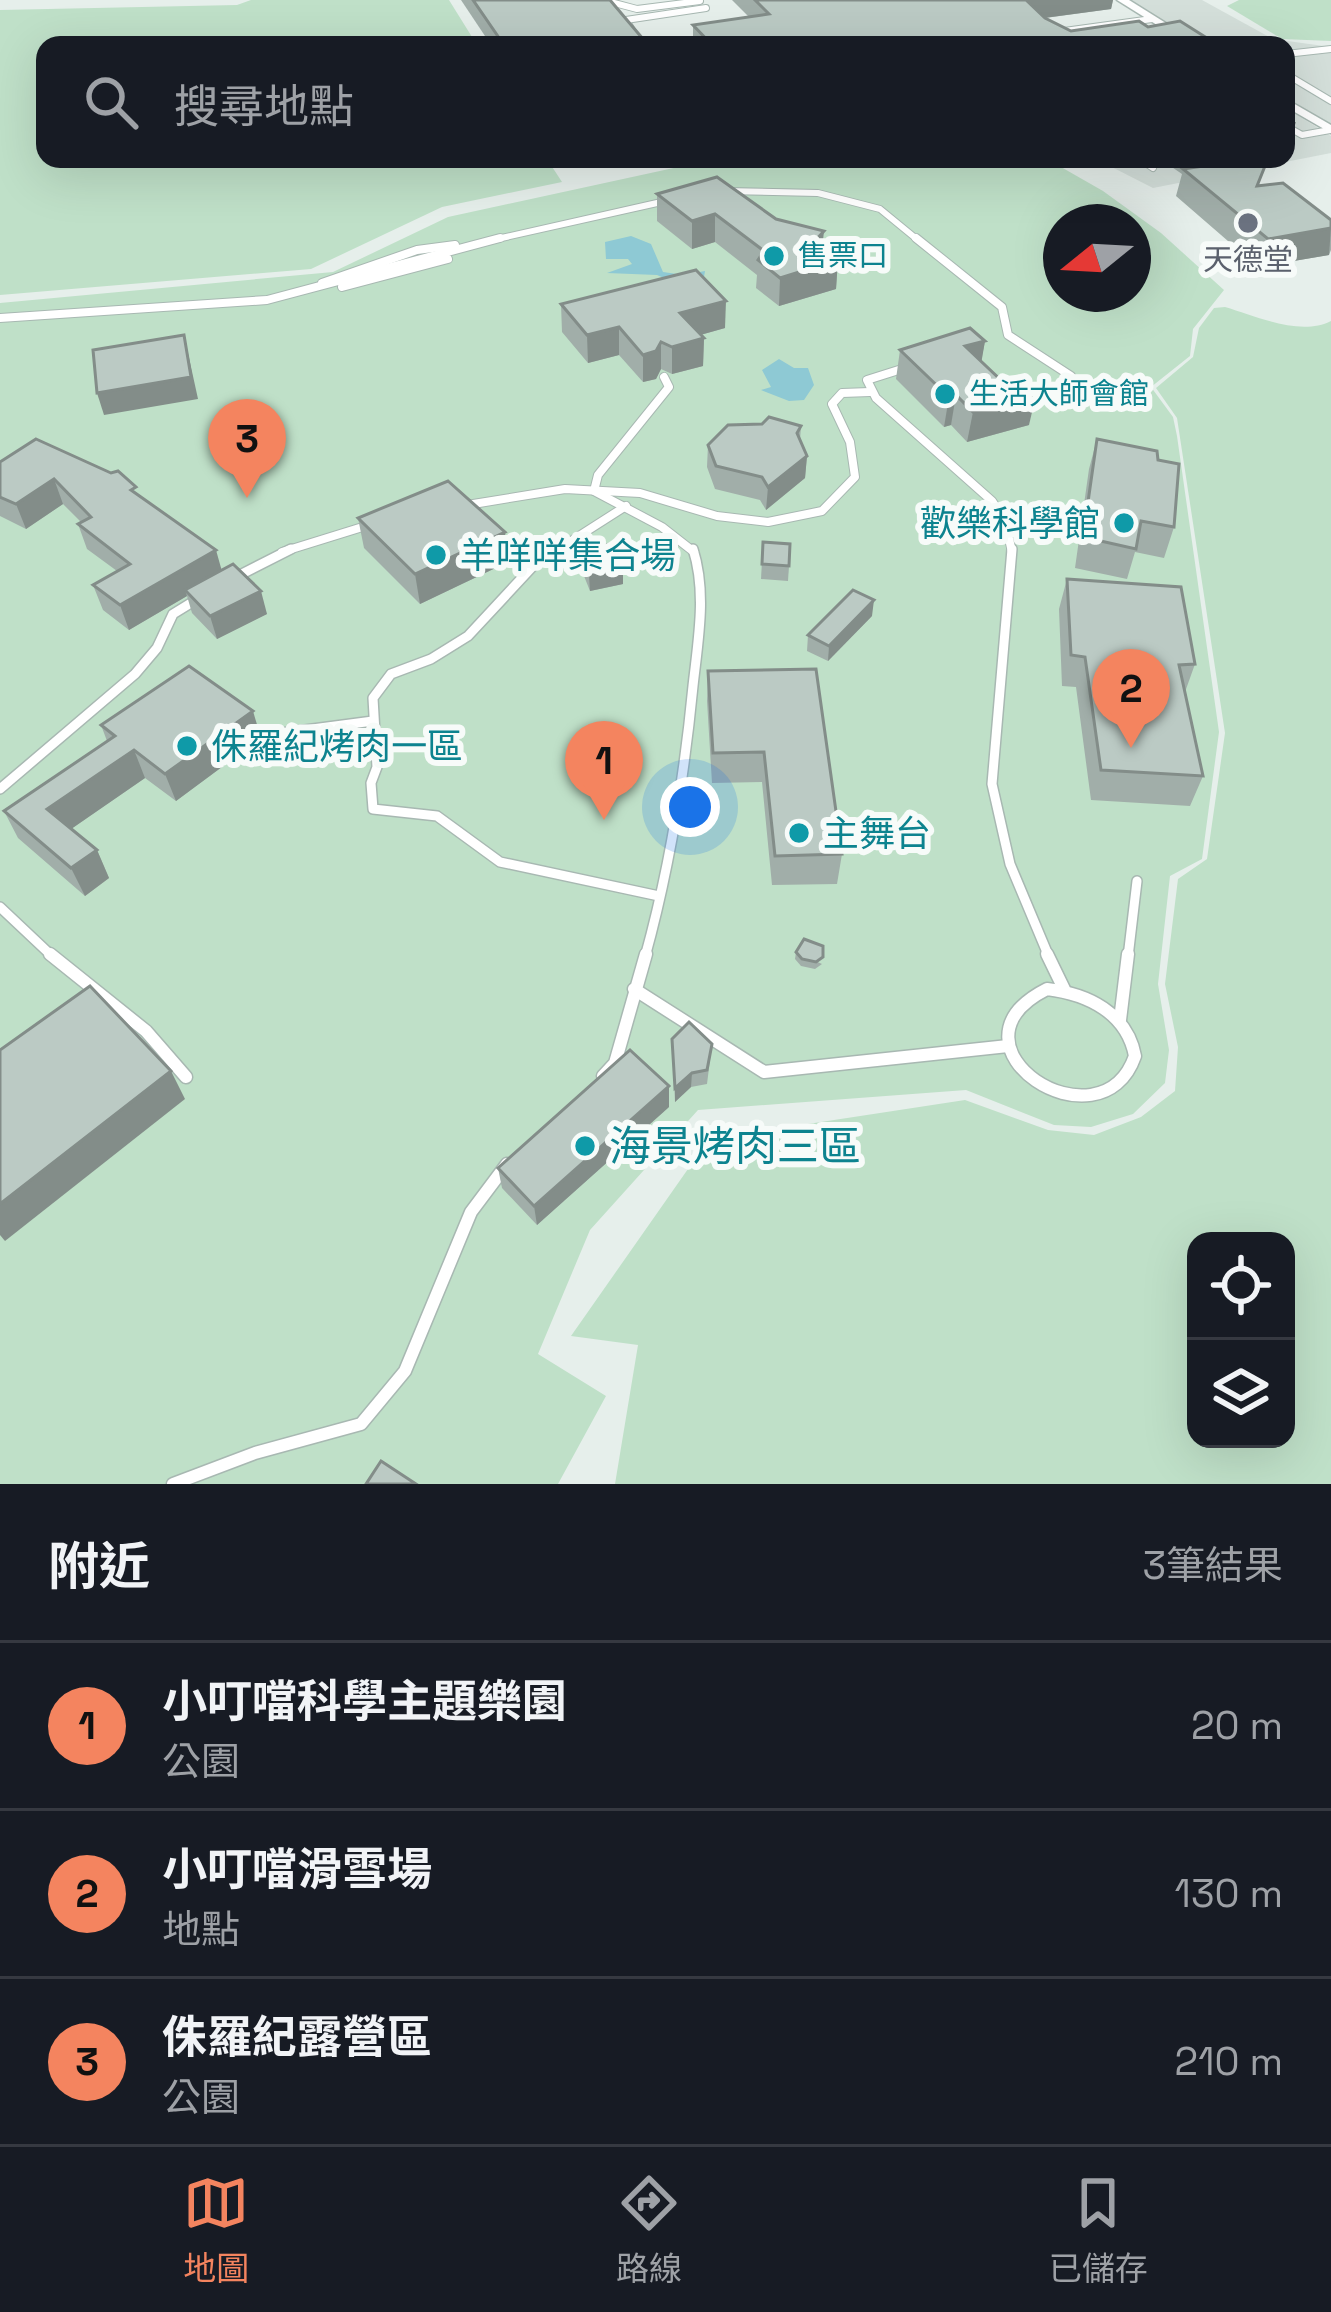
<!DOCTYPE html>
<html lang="zh-TW">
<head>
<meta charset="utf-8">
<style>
  body { margin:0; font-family:"Space Grotesk","Noto Sans TC",sans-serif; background:#242831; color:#f1f3f6 }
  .controls { position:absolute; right:36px; bottom:36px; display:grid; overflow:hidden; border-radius:24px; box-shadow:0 12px 48px #0002 }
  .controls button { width:108px; height:108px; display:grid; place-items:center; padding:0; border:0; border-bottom:3px solid #363941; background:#171b24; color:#f1f3f6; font:60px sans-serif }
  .compass { position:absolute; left:1043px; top:204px; width:108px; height:108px; border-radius:50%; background:#171b24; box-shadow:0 12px 48px #0002; rotate:252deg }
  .you { position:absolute; left:690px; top:807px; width:42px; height:42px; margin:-30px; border:9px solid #fff; border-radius:50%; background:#1a73e8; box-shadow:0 0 0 18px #1a73e833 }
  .badge { display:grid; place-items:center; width:78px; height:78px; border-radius:50%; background:#f4845f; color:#111; font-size:39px; font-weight:700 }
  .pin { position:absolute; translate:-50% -99px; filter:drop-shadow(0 3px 6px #0008) }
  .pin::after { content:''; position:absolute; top:63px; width:42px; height:36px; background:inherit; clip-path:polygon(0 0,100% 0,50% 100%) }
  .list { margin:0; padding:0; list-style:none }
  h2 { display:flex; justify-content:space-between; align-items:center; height:156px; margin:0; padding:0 48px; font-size:51px }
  h2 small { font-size:39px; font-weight:400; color:#9ea1a6 }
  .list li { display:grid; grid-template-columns:78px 1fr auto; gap:36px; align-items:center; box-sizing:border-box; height:168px; padding:0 48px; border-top:3px solid #363941 }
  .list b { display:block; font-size:45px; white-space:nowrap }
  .list p { margin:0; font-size:39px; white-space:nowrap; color:#9ea1a6 }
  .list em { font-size:39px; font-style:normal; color:#9ea1a6 }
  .icon { flex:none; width:66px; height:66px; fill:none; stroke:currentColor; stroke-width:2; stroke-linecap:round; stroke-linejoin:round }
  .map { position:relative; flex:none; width:1331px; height:1484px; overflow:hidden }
  .search { position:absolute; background:#171b24; box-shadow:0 12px 48px #0002; left:36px; right:36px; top:36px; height:132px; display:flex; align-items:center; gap:30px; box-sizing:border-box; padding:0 42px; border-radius:24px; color:#9ea1a6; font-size:45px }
  .sheet { height:660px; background:#171b24 }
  nav { display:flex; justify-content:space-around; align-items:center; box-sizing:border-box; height:168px; border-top:3px solid #363941; background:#171b24; font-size:33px; color:#9ea1a6 }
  nav a { display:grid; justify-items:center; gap:6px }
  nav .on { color:#f4845f }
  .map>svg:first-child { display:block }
</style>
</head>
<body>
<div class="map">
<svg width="1331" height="1484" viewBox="0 0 1331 1484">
  <rect width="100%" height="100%" fill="#e6efeb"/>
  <g fill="#d4dfda">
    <polygon points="1128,0 1202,0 1273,39 1331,47 1331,125 1286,97 1286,45 1201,45"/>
    <polygon points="1286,108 1331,136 1331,153 1153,188 1096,159 1286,159"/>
  </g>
  <g fill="#bfe0c8" fill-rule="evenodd">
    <polygon points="251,0 449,0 477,45 45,45 45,159 547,159 562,182 442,207 311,269 0,295 0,10 237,5"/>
    <polygon points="1239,0 1331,0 1331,41 1282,39 1227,6"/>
    <path d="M715,159H1047L1103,191L1161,233L1224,290L1193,329L1190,356L1151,387L1173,417L1177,436L1219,732L1202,859L1170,876L1158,984L1169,1050L1165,1083L1133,1114L1091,1127L1054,1125L966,1090L698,1110L590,1230L538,1354L606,1396L558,1484H0V303L333,272L448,217ZM1061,222H1133V294H1061Z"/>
    <path d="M1225,307C1256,316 1300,337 1331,321V1484H615L638,1345L571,1336L709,1139L965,1100L1048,1130L1094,1135L1141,1117L1175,1091L1178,1047L1165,984L1178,879L1207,859L1225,733L1177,418L1156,388L1193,357L1199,328L1214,308ZM1196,1241H1286V1439H1196Z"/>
  </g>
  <g fill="#8ec9d4">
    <polygon points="631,236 651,244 663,272 684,275 705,271 704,277 678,284 657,275 607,273 632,264 628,259 606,259 605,242"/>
    <polygon points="779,359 794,368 808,368 814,385 804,400 789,401 761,390 771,387 762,370"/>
  </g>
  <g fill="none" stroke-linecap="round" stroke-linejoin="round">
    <defs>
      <g id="lane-far3">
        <polyline points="603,0 637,9 700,1"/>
        <polyline points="1057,32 1152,19"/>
        <polyline points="641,45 626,20 706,8"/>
        <polyline points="1286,54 1331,49"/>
        <polyline points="1286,74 1331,101"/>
        <polyline points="1286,126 1302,135 1330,130"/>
        <polyline points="1140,159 1153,168"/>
        <polyline points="724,191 818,193 880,209 919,241"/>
        <polyline points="488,241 666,201"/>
      </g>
      <g id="lane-far2">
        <polyline points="916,238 1002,307 1008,335 1071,376"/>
        <polyline points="322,283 417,250 455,245"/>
        <polyline points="342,287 448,259"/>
        <polyline points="0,318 267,300 500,238"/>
        <polyline points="905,368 867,380 876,398 992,501 1005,521 1012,552"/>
        <polyline points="664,377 669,387 598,475 594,491 662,527 694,552"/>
        <polyline points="467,505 565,489 640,493 717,516 768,522 822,511 855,477 850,442 832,404 842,393 870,392"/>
        <polyline points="282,552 369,525"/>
        <polyline points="554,552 626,506"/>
      </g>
      <g id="lane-far1">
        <polyline points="559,549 534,565 468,636 431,659 391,674 373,698 377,767 371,783 373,809 437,816 500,862 659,896"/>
        <polyline points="1012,549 992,784 1010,864 1049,957"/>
        <polyline points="234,578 291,549"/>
        <polyline points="282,733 373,721"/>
        <polyline points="0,789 135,674 157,648 173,614 199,598"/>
        <polyline points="0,907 53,957"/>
        <path d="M645,957C670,867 684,779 693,686C698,640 707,593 693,549"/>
        <polyline points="1128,957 1137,881"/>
      </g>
      <g id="lane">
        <polyline points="50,954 146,1031 186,1077"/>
        <polyline points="1047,954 1064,989"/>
        <polyline points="634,989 764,1072 1008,1046"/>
        <path d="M1047,989C1088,994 1127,1013 1135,1056C1101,1154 934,1046 1047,989Z"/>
        <polyline points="1120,1020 1128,954"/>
        <polyline points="603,1076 615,1063 646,954"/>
        <polyline points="173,1484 255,1453 361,1424 405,1371 471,1212 507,1164"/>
      </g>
      <g id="street">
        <polygon points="1117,0 1129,0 1201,45 1189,45"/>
        <polygon points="1286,99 1331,125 1331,133 1286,107"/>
      </g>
    </defs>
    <use href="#lane-far3" stroke="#a8b8b2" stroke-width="8"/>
    <use href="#lane-far2" stroke="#a8b8b2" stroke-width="10"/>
    <use href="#lane-far1" stroke="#a8b8b2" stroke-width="12"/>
    <use href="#lane" stroke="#a8b8b2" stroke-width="15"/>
    <use href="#street" stroke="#a8b8b2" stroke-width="3"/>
    <use href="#lane-far3" stroke="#fff" stroke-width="6"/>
    <use href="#lane-far2" stroke="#fff" stroke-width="8"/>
    <use href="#lane-far1" stroke="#fff" stroke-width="9"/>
    <use href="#lane" stroke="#fff" stroke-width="12"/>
    <use href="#street" fill="#fff" fill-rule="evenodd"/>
  </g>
  <g fill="#a1aea9">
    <polygon points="461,0 610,0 643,45 491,45"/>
    <polygon points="732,0 1113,0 1111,9 1045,18 1071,31 1148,27 1218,45 693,45 693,25 749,17"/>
    <polygon points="1160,159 1256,159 1258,186 1331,220 1331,250 1329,255 1258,267 1176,196 1182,174"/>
    <polygon points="657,194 776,219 822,248 838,260 836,289 779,306 756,288 757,275 715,242 692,249 657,221"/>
    <polygon points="561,304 725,328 700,335 704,338 703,366 672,374 661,369 656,379 643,382 619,355 588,363 562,332"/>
    <polygon points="985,341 981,362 1029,425 967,442 951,425 944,427 896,379 900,350"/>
    <polygon points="801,426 800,440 807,456 805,478 766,510 760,500 715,489 707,467 708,445"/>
    <polygon points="1097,439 1158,460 1174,527 1164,558 1135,552 1127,579 1075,568 1089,469"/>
    <polygon points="0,462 138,495 222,570 267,614 217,639 192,613 187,596 129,630 103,610 93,585 117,571 87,549 78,524 81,522 63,504 26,529 0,516"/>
    <polygon points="358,518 508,562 420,604 364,548"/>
    <polygon points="763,542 789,566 788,581 761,579"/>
    <polygon points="579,550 623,584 590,591 580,566"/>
    <polygon points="1067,579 1195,664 1185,692 1203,776 1190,806 1091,800 1076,687 1062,686 1059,609"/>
    <polygon points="872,616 828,661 807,651 808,635"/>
    <polygon points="708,671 842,854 837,884 772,885 762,782 712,783 707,701"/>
    <polygon points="101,725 261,738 176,801 145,778 71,829 97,850 109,878 85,896 18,838 4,811 107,741"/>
    <polygon points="796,952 822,964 815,969 801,966 795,959"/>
    <polygon points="672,1039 712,1044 707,1084 691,1087 675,1102"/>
    <polygon points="669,1107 537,1225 502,1188 498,1168"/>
  </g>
  <g fill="#838d89">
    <polygon points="1025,0 1113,0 1111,9 1021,21"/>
    <polygon points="643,39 643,45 602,45"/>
    <polygon points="1296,122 1287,149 1286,149 1286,124"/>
    <polygon points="585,159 613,159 585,163"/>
    <polygon points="715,214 715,242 692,249 692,221"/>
    <polygon points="1331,228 1329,255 1258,267 1268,239"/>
    <polygon points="824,231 821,259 838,260 836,289 779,306 780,278"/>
    <polygon points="726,301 725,328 679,341 680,313"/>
    <polygon points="619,327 619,355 588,363 587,335"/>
    <polygon points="184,335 198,399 104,415 97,393"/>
    <polygon points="704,338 703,366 672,374 672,347"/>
    <polygon points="985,341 980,370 965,346"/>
    <polygon points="661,342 661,369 656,379 643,382 643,355"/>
    <polygon points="956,395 951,425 944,427 949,397"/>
    <polygon points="1036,395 1029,425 967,442 973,412"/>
    <polygon points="807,456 805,478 766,510 768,487"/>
    <polygon points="54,479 63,504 26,529 16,504"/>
    <polygon points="505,532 508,562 420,604 415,574"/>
    <polygon points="216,550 223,575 185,590 187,596 129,630 120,605"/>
    <polygon points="623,568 623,584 590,591 589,575"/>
    <polygon points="261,591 267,614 217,639 210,616"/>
    <polygon points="874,600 872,616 828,661 829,646"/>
    <polygon points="253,711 261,738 176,801 165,774"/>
    <polygon points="134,750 145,778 61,836 47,809"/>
    <polygon points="97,850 109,878 85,896 71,868"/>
    <polygon points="171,1071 185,1099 5,1241 0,1235 0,1204"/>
    <polygon points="692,1073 691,1087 675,1102 675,1088"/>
    <polygon points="669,1086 669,1107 537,1225 534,1206"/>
  </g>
  <g fill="#bbcac4" stroke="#838d89" stroke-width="3">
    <polygon points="473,0 610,0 643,39 603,45 504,45"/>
    <polygon points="755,0 1026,0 1045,18 1071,31 1139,21 1148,27 1180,21 1218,45 712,45 693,25 769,14"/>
    <polygon points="1209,159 1256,159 1265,166 1257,186 1283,183 1331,220 1331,228 1268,239 1183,169 1217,164"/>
    <polygon points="717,177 776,219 824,231 814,242 838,260 780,278 758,260 764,251 715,214 692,221 657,194"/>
    <polygon points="696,270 726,301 680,313 704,338 672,347 661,342 656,351 643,355 619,327 587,335 561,304"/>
    <polygon points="970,328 985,341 965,346 1004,383 1017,379 1036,395 973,412 956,395 949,397 900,350"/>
    <polygon points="184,335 191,377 97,393 93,350"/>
    <polygon points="769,417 801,426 797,433 807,456 768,487 762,477 716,466 708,445 728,425 762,424"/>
    <polygon points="36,439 111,473 118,471 136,487 131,490 216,550 120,605 93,585 130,564 78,524 91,517 54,479 16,504 0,497 0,462"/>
    <polygon points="1097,439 1157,451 1158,460 1179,464 1174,527 1141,521 1136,549 1083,537"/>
    <polygon points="448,481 505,532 415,574 358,518"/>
    <polygon points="763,542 790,544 789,566 762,564"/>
    <polygon points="611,544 623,568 589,575 579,550"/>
    <polygon points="233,564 261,591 210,616 185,590"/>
    <polygon points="1067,579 1181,587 1195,664 1179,665 1203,776 1101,770 1085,657 1071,655"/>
    <polygon points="853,590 874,600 829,646 808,635"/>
    <polygon points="189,666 253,711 165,774 134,750 47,809 97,850 71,868 4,811 115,736 101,725"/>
    <polygon points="816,669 842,854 775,856 764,752 713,753 708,671"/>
    <polygon points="804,939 823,946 823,957 816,962 802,959 796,952"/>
    <polygon points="90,986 171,1071 0,1204 0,1050"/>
    <polygon points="689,1022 712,1044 707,1070 692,1073 675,1088 672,1039"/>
    <polygon points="630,1050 669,1086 534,1206 498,1168"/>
    <polygon points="381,1461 416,1484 366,1484"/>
  </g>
  <circle fill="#6b7280" stroke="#f7fbf9" stroke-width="4.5" cx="1248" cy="223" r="12"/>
  <g fill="#0f9aa8" stroke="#f7fbf9" stroke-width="4.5">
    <circle cx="774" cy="256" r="12"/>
    <circle cx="945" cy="394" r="12"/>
    <circle cx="1124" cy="523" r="12"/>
    <circle cx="436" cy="555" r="12"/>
    <circle cx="187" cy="746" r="12"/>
    <circle cx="799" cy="833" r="12"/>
    <circle cx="585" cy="1146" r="12"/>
  </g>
  <g text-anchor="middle" stroke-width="12" stroke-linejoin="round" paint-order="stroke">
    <g font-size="30" fill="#0d838f" stroke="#f7fbf9" text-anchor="start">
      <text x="798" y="266">售票口</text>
      <text x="969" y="404">生活大師會館</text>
    </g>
    <g font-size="30" fill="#5b616d" stroke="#f7fbf9">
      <text x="1248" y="270">天德堂</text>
    </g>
    <g font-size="36" fill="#0d838f" stroke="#f7fbf9" text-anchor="start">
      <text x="1100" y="536" text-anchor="end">歡樂科學館</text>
      <text x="460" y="568">羊咩咩集合場</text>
      <text x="211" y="759">侏羅紀烤肉一區</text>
      <text x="823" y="846">主舞台</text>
    </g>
    <g font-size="42" fill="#0d838f" stroke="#f7fbf9" text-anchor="start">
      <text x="609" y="1161">海景烤肉三區</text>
    </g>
  </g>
</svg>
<div class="controls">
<button><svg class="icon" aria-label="locate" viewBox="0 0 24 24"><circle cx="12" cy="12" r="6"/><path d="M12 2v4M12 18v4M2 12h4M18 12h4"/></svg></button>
<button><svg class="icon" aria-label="layers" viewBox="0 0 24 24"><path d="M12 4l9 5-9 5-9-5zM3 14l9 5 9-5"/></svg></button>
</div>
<svg class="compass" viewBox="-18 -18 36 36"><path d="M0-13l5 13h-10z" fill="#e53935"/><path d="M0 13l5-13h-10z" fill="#9ea1a6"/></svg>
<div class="you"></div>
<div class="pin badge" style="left:604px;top:820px">1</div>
<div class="pin badge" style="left:1131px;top:748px">2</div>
<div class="pin badge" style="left:247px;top:498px">3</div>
<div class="search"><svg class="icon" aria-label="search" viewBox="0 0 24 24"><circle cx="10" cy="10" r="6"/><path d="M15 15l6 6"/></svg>搜尋地點</div>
</div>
<section class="sheet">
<h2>附近<small>3筆結果</small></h2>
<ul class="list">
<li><span class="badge">1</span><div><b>小叮噹科學主題樂園</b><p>公園</p></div><em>20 m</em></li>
<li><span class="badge">2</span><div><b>小叮噹滑雪場</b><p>地點</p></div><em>130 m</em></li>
<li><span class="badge">3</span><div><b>侏羅紀露營區</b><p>公園</p></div><em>210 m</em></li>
</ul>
</section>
<nav>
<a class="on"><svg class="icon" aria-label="map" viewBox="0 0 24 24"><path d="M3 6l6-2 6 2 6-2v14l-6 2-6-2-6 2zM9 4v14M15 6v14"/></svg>地圖</a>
<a><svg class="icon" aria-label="directions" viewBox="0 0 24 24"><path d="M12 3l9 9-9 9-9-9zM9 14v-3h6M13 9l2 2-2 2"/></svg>路線</a>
<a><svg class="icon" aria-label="saved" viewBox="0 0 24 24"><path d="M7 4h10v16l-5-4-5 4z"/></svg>已儲存</a>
</nav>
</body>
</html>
